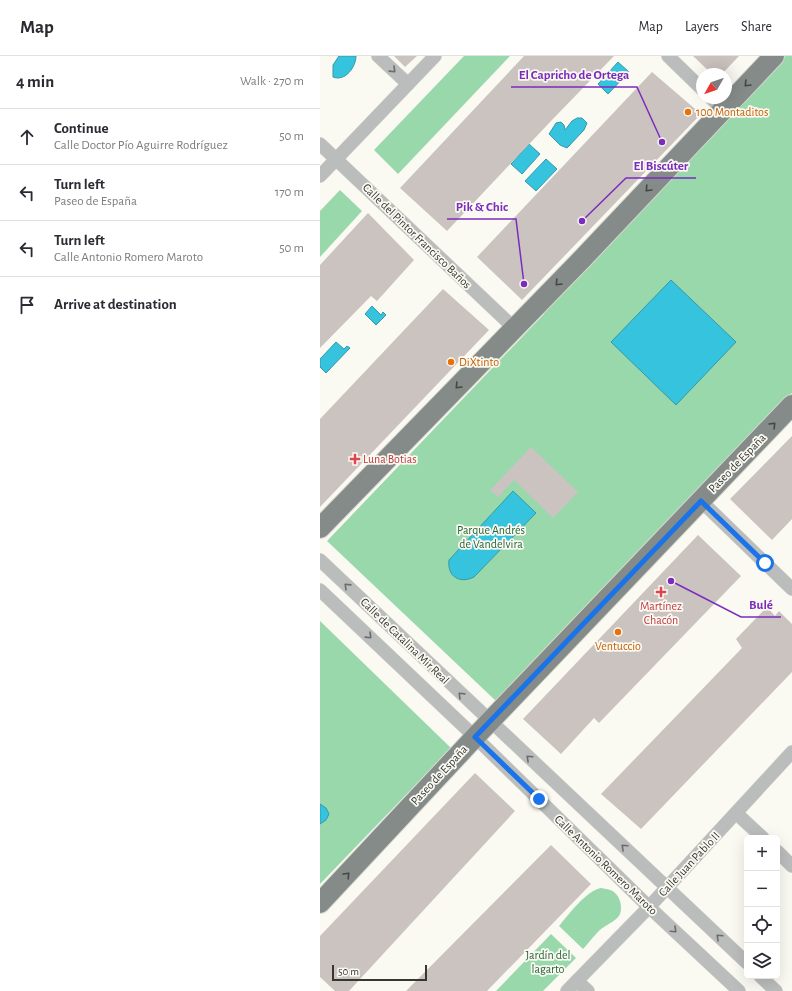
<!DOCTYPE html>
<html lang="en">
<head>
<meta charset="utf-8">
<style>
  body { margin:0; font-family:"Alegreya Sans",sans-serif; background:#f7f7f7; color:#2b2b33 }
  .controls { position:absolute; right:12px; bottom:12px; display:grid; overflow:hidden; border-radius:6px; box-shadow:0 4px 16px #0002 }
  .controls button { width:36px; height:36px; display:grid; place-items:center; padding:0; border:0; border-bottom:1px solid #e1e1e2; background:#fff; color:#2b2b33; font:20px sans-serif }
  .compass { position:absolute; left:376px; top:12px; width:36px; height:36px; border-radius:50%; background:#fff; box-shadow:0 4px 16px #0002; rotate:230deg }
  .scale { position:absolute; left:12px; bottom:10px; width:95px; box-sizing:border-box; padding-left:4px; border:2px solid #363633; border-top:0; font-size:11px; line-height:14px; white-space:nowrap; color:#363633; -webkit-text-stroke:3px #fbfaf2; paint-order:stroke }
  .stop { position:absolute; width:12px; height:12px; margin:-9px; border:3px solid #1a73e8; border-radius:50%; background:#fff }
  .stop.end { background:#1a73e8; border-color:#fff; box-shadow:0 1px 4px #0008 }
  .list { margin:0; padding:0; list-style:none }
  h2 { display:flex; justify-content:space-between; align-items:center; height:52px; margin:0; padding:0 16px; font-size:17px }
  h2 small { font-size:13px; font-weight:400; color:#7c7c81 }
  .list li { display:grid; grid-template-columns:26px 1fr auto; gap:12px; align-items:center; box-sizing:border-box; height:56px; padding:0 16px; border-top:1px solid #e1e1e2 }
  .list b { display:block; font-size:15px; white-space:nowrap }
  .list p { margin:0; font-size:13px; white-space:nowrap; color:#7c7c81 }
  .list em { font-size:13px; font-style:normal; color:#7c7c81 }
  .icon { flex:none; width:22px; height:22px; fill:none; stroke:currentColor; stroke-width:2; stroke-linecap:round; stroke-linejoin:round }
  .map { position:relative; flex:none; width:472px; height:935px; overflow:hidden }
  header { display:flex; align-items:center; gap:24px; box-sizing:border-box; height:56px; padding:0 20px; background:#fff; border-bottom:1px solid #e1e1e2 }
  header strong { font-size:19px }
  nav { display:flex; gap:22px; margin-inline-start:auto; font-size:14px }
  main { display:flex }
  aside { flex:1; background:#fff }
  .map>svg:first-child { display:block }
</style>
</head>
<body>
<header>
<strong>Map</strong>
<nav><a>Map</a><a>Layers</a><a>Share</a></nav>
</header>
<main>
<aside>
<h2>4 min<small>Walk · 270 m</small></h2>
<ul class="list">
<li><svg class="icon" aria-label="ahead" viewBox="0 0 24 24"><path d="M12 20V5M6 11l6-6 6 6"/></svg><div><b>Continue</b><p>Calle Doctor Pío Aguirre Rodríguez</p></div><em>50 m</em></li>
<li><svg class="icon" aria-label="left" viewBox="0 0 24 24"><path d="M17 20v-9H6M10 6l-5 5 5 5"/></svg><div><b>Turn left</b><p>Paseo de España</p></div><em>170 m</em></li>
<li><svg class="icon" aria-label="left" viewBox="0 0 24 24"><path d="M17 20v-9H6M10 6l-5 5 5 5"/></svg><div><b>Turn left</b><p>Calle Antonio Romero Maroto</p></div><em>50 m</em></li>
<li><svg class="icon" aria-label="arrive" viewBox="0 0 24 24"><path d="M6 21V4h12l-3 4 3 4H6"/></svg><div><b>Arrive at destination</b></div></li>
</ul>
</aside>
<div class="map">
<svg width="472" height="935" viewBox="0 0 472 935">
  <rect width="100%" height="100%" fill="#fbfaf2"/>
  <g fill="#99d8aa">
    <polygon points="144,0 190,0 78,118 54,94"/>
    <polygon points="465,0 472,0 472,337 394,419 392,418 176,645 7,485 224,258 222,256"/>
    <polygon points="20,134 42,155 0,201 0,155"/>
    <polygon points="0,565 131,692 0,828"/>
    <path d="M281,832C285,833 292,833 295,837C301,842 303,854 299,860C295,865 290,867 284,871C277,875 269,887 263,893L239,870C249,858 266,835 281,832Z"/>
    <polygon points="231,878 256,902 223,935 176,935"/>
  </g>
  <g fill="#35c3de" stroke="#3599ab">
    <path d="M19,0H36C36,11 25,26 13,21V9Z"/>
    <polygon points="298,6 309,16 288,38 278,28"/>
    <polygon points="257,62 262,62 267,67 264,74 247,92 240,89 229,78 236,67 241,66 244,69 245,74 252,65"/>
    <polygon points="209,88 220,98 202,118 191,108"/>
    <polygon points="226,103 237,113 216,135 205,125"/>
    <polygon points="351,224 416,286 356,349 291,286"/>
    <polygon points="52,250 61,259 63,256 66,259 56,269 45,258"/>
    <polygon points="16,286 24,293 27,290 30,292 6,317 0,311 0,303"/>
    <path d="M193,435L216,457L154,521C140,528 127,521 129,504Z"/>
    <polygon points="0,748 6,752 9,758 6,764 0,768"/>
  </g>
  <g fill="#cbc3bf">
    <polygon points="74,0 97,0 85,11"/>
    <polygon points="204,0 294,0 231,65 127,175 80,132"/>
    <polygon points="373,0 419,0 402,18 392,18"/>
    <polygon points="332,16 381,58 202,244 157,201"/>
    <polygon points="48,157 94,204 57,245 51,240 0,292 0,209"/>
    <polygon points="123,233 169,274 0,451 0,363"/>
    <polygon points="472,380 472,463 452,484 410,443"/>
    <polygon points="211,391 258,436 233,462 194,424 178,441 170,434"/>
    <polygon points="378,479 421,520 279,667 274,662 241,698 203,663"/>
    <polygon points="447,551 455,560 459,555 472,568 472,616 321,773 281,738 422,592 416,583"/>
    <polygon points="155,717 195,755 29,935 15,935 0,921 0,880"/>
    <polygon points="231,789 271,828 167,935 86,935"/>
  </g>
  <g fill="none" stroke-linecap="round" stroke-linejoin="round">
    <defs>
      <g id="street">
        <polyline points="58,0 88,28"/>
        <polyline points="348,0 382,33"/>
        <polyline points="391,42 402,53"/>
        <polyline points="0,88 194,272"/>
        <polyline points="0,120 115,0"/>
        <polyline points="381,445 472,533"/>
        <polyline points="0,504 427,907"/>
        <polyline points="0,534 155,681 329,851 419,935"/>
        <polyline points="416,757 443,782"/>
        <polyline points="457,795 472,810"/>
        <polyline points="440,920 456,935"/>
        <polyline points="257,925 268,935"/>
        <polyline points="247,935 329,851 472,696"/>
      </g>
      <g id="primary">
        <polyline points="0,472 263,202 454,0"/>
        <polyline points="0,847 155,681 472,349"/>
      </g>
    </defs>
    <use href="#street" stroke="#d8d7d0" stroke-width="14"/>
    <use href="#primary" stroke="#d8d7d0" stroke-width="22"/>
    <use href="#street" stroke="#babdbc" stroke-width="13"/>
    <use href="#primary" stroke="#848b88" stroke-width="20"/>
  </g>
  <defs><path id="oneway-chevron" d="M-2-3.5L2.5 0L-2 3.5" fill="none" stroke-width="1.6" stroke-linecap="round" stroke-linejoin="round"/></defs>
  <g stroke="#6b6c6a">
    <use href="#oneway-chevron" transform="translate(73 14) rotate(44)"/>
    <use href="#oneway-chevron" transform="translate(27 530) rotate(-136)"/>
    <use href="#oneway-chevron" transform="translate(49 580) rotate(44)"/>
    <use href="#oneway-chevron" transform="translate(141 639) rotate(-136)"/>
    <use href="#oneway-chevron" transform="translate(209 702) rotate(-137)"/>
    <use href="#oneway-chevron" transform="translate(304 791) rotate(-137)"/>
    <use href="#oneway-chevron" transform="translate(354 874) rotate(43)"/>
    <use href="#oneway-chevron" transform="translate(399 881) rotate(-137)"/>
  </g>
  <g stroke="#464744">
    <use href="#oneway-chevron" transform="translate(427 28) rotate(134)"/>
    <use href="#oneway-chevron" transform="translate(328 133) rotate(133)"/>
    <use href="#oneway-chevron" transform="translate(238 227) rotate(134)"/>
    <use href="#oneway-chevron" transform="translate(138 330) rotate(134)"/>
    <use href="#oneway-chevron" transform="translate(453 369) rotate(-46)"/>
    <use href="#oneway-chevron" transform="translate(27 819) rotate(-47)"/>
  </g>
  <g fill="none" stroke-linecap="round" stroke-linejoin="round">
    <polyline stroke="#1a73e8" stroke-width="5" points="219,743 155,681 381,445 445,507"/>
  </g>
  <g fill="#e8710a" stroke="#fbfaf2" stroke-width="1.5">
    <circle cx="368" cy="56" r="4"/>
    <circle cx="131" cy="306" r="4"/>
    <circle cx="298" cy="576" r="4"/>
  </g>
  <g fill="#e0444e" stroke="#fbfaf2" stroke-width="1.5">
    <path d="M33 397h4v4h4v4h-4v4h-4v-4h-4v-4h4z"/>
    <path d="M339 530h4v4h4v4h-4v4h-4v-4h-4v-4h4z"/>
  </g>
  <g text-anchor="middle" stroke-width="3.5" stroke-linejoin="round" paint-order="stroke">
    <g font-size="12" fill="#c56008" stroke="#fbfaf2" text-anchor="start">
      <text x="376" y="60">100 Montaditos</text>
      <text x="139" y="310">DiXtinto</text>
      <text x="298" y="594" text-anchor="middle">Ventuccio</text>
    </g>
    <g font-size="12" fill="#363633" stroke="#fbfaf2">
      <text transform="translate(97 180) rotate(44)" y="4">Calle del Pintor Francisco Baños</text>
      <text transform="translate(417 407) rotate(-46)" y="4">Paseo de España</text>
      <text transform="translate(85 585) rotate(44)" y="4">Calle de Catalina Mir Real</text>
      <text transform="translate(119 719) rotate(-47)" y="4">Paseo de España</text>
      <text transform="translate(369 808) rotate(-47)" y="4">Calle Juan Pablo II</text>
      <text transform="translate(286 809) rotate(44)" y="4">Calle Antonio Romero Maroto</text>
    </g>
    <g font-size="12" fill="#be3a42" stroke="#fbfaf2" text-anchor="start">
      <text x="43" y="407">Luna Botias</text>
      <text x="341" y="554" text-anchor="middle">Martínez<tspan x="341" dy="14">Chacón</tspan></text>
    </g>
    <g font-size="12" fill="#28643c" stroke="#fbfaf2">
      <text x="171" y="478">Parque Andrés<tspan x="171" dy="14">de Vandelvira</tspan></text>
      <text x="228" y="903">Jardín del<tspan x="228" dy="14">lagarto</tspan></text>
    </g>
  </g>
  <path fill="none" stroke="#7b2cbf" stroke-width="1.5" d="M342 86L317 31H191M262 165L306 122H376M204 228L196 163H127M351 525L421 561H461"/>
  <g fill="#7b2cbf" stroke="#fbfaf2" stroke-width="1.5">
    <circle cx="342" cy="86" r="4"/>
    <circle cx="262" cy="165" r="4"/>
    <circle cx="204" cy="228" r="4"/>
    <circle cx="351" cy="525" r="4"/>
  </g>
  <g font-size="13" text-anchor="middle" font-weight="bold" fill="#7b2cbf" stroke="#fbfaf2" stroke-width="3.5" stroke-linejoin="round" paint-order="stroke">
    <text x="254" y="23">El Capricho de Ortega</text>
    <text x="341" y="114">El Biscúter</text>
    <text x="162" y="155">Pik &amp; Chic</text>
    <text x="441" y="553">Bulé</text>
  </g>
</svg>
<div class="controls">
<button>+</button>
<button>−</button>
<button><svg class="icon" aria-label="locate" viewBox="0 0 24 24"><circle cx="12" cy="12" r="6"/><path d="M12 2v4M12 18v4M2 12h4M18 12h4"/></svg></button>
<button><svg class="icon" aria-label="layers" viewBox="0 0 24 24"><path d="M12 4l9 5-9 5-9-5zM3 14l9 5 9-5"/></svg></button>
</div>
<svg class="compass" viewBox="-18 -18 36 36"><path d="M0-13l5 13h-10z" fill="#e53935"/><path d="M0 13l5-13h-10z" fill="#7c7c81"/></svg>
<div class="scale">50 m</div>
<div class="stop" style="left:445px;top:507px"></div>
<div class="stop end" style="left:219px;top:743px"></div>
</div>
</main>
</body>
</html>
